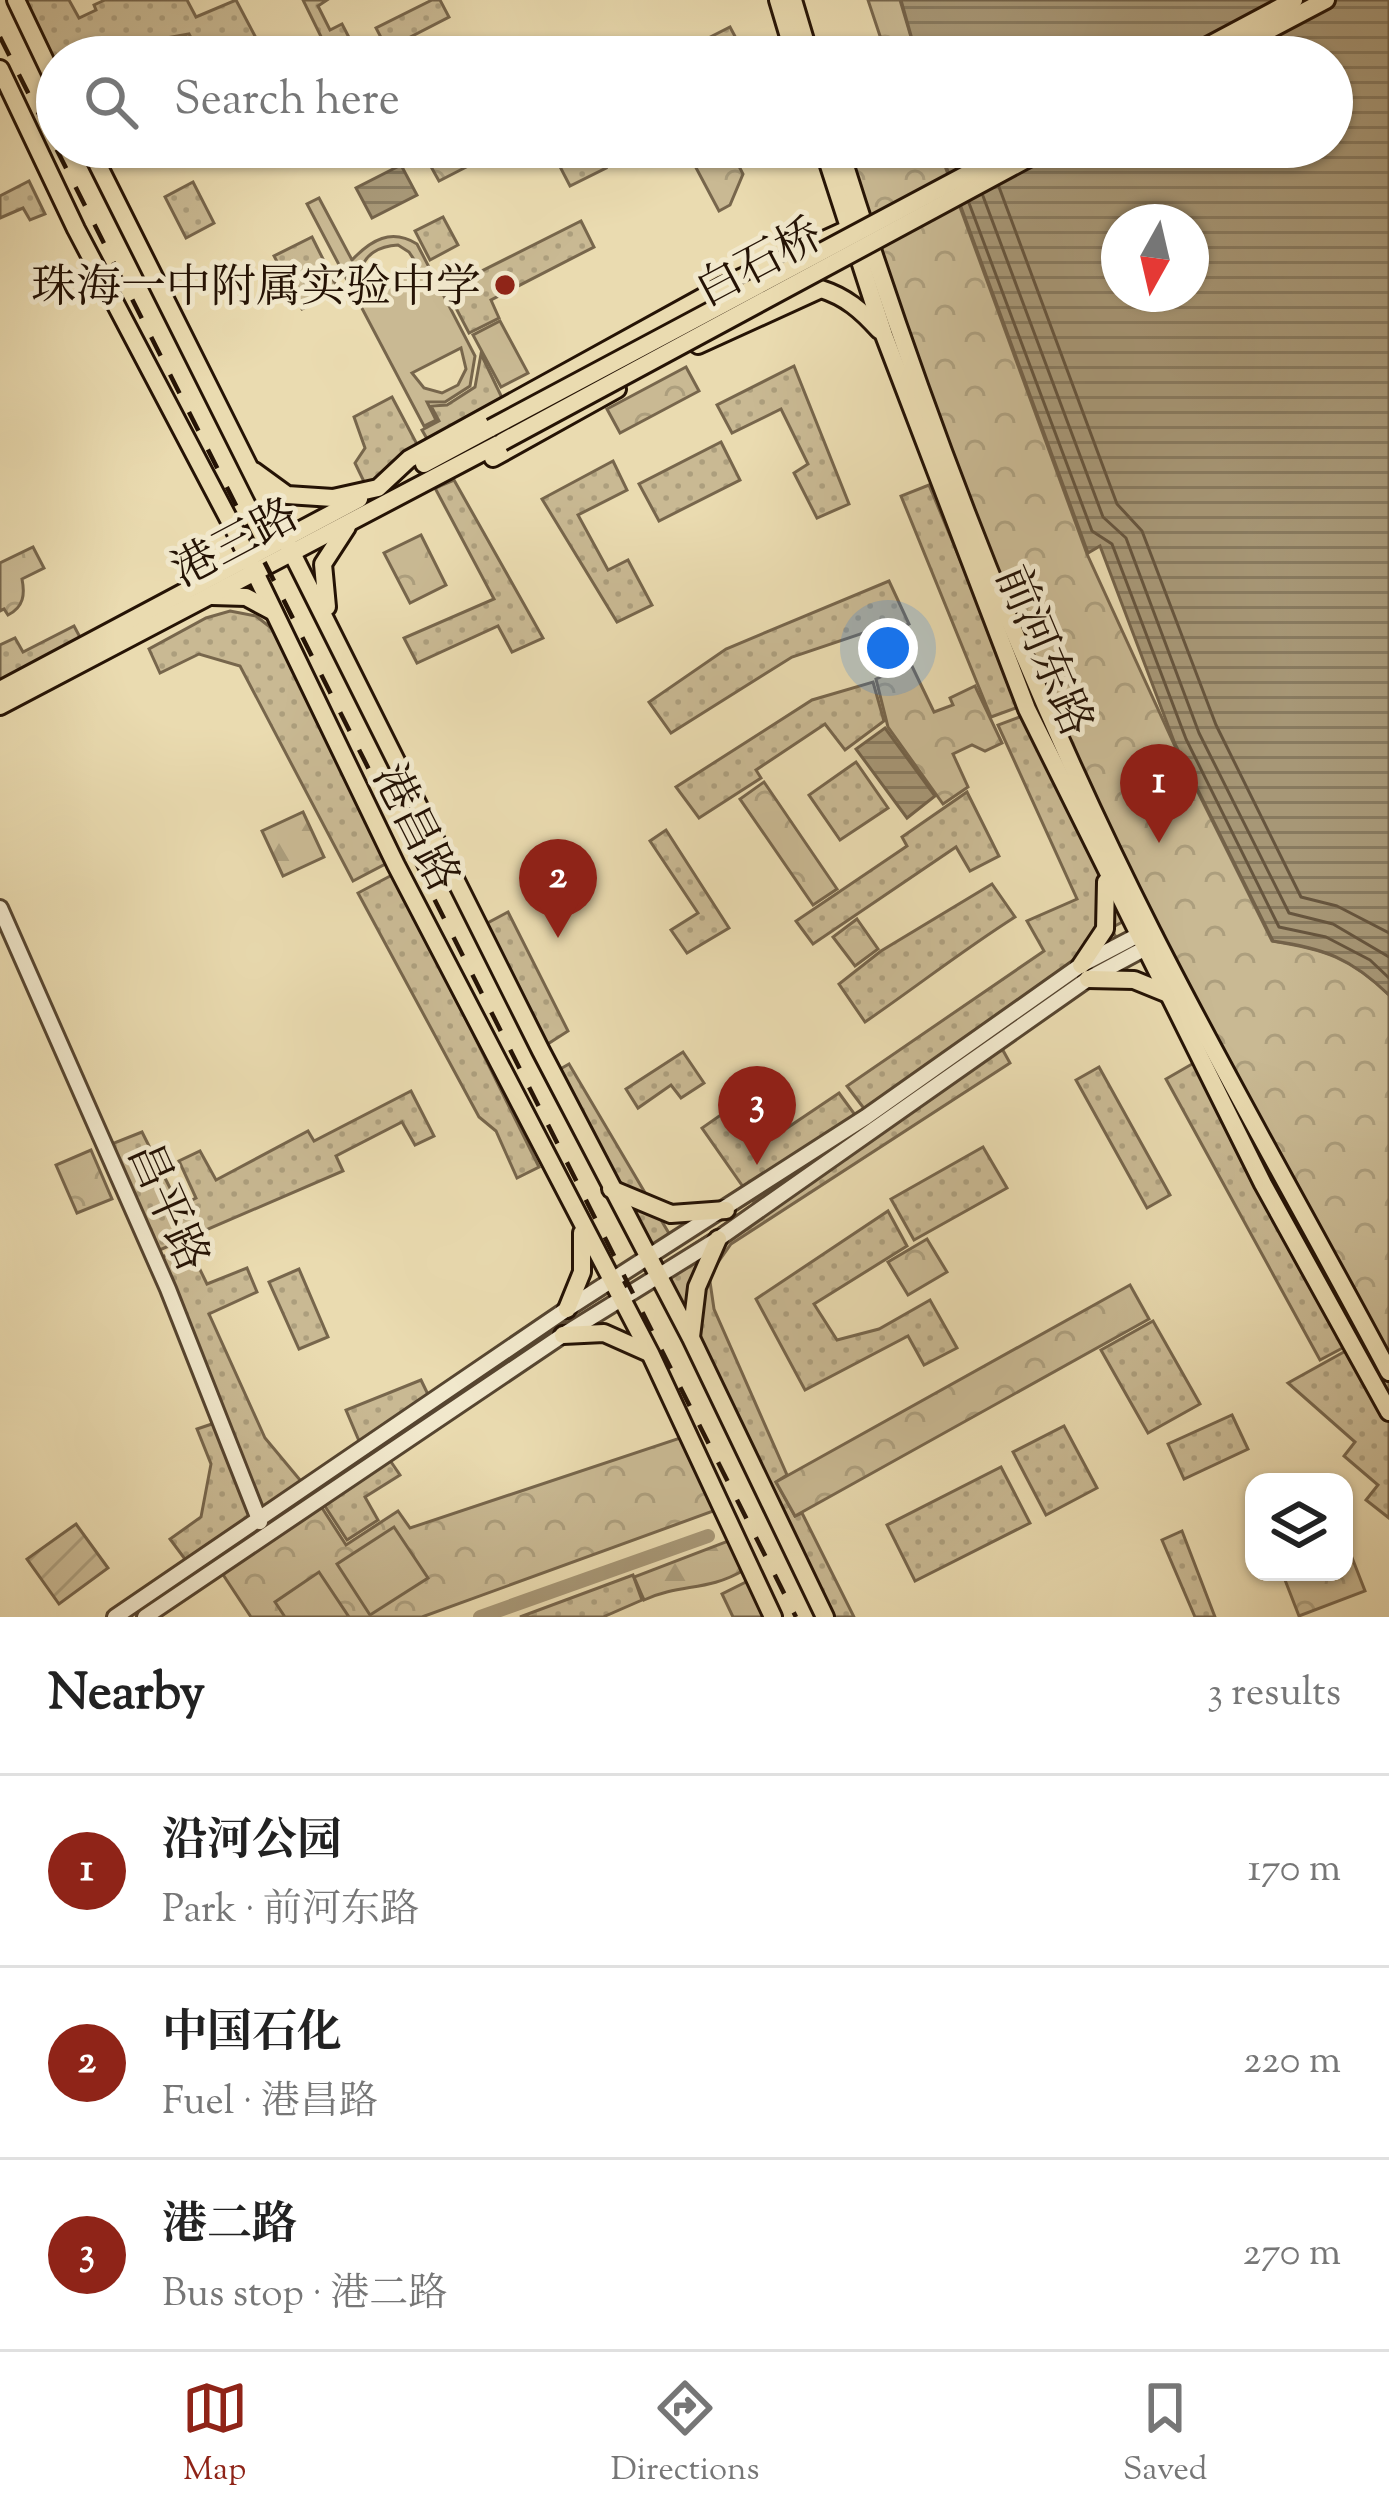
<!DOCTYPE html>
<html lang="en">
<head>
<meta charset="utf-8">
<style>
  body { margin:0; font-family:"Sorts Mill Goudy","Noto Serif SC",serif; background:#f6f6f6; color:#222 }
  .controls { position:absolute; right:36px; bottom:36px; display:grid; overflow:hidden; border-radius:24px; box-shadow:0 3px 9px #0004 }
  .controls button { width:108px; height:108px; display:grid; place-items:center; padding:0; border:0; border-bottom:3px solid #e0e0e0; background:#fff; color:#222; font:60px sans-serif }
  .compass { position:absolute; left:1101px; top:204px; width:108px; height:108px; border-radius:50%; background:#fff; box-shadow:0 3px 9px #0004; rotate:188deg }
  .you { position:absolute; left:888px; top:648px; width:42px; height:42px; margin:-30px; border:9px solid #fff; border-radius:50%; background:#1a73e8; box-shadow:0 0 0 18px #1a73e833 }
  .badge { display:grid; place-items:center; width:78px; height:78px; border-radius:50%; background:#8f2418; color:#fff; font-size:39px; font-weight:700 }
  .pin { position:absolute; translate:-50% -99px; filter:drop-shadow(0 3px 6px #0008) }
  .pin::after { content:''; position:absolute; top:63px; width:42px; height:36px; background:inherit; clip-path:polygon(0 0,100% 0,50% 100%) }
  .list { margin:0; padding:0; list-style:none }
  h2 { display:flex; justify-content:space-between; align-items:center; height:156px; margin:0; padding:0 48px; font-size:51px }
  h2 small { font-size:39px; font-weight:400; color:#767676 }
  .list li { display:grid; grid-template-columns:78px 1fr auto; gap:36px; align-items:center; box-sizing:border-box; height:192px; padding:0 48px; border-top:3px solid #e0e0e0 }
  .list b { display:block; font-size:45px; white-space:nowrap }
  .list p { margin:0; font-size:39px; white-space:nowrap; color:#767676 }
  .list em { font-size:39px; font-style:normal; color:#767676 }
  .icon { flex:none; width:66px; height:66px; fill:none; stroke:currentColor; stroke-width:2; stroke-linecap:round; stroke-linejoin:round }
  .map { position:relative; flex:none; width:1389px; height:1617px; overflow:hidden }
  .search { position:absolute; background:#fff; box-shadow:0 3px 9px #0004; left:36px; right:36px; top:36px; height:132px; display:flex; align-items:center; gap:30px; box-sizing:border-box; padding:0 42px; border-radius:66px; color:#767676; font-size:45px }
  .sheet { height:732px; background:#fff }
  nav { display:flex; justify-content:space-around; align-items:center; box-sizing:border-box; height:168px; border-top:3px solid #e0e0e0; background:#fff; font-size:33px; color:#767676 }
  nav a { display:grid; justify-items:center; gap:6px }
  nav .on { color:#8f2418 }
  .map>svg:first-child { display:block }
</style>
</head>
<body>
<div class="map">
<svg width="1389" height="1617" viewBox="0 0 1389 1617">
  <defs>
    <pattern id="grass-dots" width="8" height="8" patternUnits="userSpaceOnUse" patternTransform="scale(3)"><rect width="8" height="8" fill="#c9b993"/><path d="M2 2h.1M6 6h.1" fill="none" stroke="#ac9e7d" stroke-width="1.8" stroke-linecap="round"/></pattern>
    <pattern id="forest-firs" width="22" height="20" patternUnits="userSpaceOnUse" patternTransform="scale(3)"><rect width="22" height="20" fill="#c9b993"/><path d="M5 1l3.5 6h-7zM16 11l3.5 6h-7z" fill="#ac9e7d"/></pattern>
    <pattern id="park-crowns" width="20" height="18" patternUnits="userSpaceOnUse" patternTransform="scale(3)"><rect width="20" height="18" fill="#c9b993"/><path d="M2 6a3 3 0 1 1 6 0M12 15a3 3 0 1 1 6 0" fill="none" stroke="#ac9e7d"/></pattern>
    <pattern id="garden-furrows" width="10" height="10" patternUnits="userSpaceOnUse" patternTransform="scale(3)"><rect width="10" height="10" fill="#c9b993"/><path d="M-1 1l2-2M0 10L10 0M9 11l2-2" fill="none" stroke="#ac9e7d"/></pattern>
    <pattern id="water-rules" width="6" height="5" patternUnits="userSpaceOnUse" patternTransform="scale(3)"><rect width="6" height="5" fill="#a79776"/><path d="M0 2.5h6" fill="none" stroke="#887a5f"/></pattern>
  </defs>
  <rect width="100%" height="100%" fill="#eadbb0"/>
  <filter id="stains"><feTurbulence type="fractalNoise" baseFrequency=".00167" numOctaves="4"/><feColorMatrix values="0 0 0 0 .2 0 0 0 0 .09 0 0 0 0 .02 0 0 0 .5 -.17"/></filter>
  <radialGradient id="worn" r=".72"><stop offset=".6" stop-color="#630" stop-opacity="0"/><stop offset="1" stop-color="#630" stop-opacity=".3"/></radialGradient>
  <g fill="url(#grass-dots)" stroke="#77664c" stroke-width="3">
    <polygon points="18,0 69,0 79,18 96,10 94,5 105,0 187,0 196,17 236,0 256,38 224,57 221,57 211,38 195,45 189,34 133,44 118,52 111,41 94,48 98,57 57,57 57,76"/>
    <polygon points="303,0 327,0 318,6 330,30 342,24 355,49 331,57"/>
    <polygon points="432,0 440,0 449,17 387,49 376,28"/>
    <polygon points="730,27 746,57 671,57"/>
    <polygon points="573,147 595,147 606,168 570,186 556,159"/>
    <polygon points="29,181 45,214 30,220 23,208 0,218 0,196"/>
    <polygon points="193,182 214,223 186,238 165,197"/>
    <polygon points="443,217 458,245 430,260 415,231"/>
    <polygon points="581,221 594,247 491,300 499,318 469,333 446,289"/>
    <polygon points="312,237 339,291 302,309 274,256"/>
    <polygon points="481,354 504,402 430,444 422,430 439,421 431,406 447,405 475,387"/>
    <polygon points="794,366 849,504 817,518 794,473 808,464 781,409 732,433 717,405"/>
    <polygon points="392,397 419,448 367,488 355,463 365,448 354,417"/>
    <polygon points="721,442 740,480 659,521 639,484"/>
    <polygon points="613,461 627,490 578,515 608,570 628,560 652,605 617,622 542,499"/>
    <polygon points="454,480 543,638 512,652 498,626 417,663 404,638 494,599 435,488"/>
    <polygon points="929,485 1021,706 991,717 901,496"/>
    <polygon points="889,581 909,624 876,638 872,630 792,657 671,733 649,702 726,649"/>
    <polygon points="230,611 256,616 275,631 389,862 353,881 240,666 199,654 160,673 149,649 206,618"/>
    <polygon points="74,626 82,641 0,685 0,645 15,638 23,652"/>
    <polygon points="873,682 884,721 845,750 825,724 756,770 761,778 699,818 676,787 812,700"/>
    <polygon points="1025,715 1126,920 1111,928 1125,954 875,1123 847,1086 1044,951 1027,921 1077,899 998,725"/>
    <polygon points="856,762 888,808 840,840 809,795"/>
    <polygon points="967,792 999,856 970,871 956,847 813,944 796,921 907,846 902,837"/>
    <polygon points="666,830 729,928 687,953 671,930 698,913 650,841"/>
    <polygon points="394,874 539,1167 517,1178 496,1131 479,1117 358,893"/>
    <path d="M992,884L1015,917C963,950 916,987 865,1022L839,984L881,951Z"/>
    <polygon points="508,912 568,1031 543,1047 482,926"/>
    <polygon points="1000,1045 1010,1063 731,1244 709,1275 714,1309 787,1475 776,1482 795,1516 802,1513 854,1617 827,1617 656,1269"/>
    <polygon points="683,1052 704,1083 681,1098 671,1085 638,1108 626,1089"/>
    <polygon points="1199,1060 1350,1344 1320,1360 1166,1079"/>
    <polygon points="569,1064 677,1247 653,1259 555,1072"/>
    <polygon points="1099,1067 1170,1195 1147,1208 1076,1080"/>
    <polygon points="411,1091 434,1136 415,1145 402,1122 336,1156 343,1171 155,1252 109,1145 142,1132 179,1206 196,1198 179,1161 200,1151 216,1180 308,1131 314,1141"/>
    <polygon points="839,1093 864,1127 753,1201 702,1128 725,1112 753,1151"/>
    <polygon points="983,1147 1007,1188 914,1240 891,1199"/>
    <polygon points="888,1211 907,1246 814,1304 837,1340 879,1329 930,1300 957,1348 924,1365 908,1336 805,1390 756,1299"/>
    <polygon points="189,1247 207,1284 247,1268 257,1292 209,1314 265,1438 310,1492 262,1525 159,1258"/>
    <polygon points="299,1269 328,1337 299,1349 269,1282"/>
    <polygon points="1153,1321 1200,1404 1148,1433 1101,1350"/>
    <polygon points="1351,1348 1389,1419 1389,1518 1366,1500 1378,1485 1344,1456 1355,1442 1288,1383"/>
    <polygon points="421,1380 435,1409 365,1455 346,1410"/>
    <polygon points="1232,1415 1248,1449 1184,1479 1168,1444"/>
    <polygon points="215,1423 256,1530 196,1574 170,1539 201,1517 211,1464 197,1429"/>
    <polygon points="1064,1426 1097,1488 1046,1515 1013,1452"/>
    <polygon points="385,1453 400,1475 365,1497 378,1520 347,1540 319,1497"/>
    <polygon points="1001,1467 1030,1523 915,1581 887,1525"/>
    <polygon points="1182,1531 1215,1617 1195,1617 1162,1540"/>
    <polygon points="633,1575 642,1600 603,1617 520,1617"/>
  </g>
  <g fill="url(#forest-firs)" stroke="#77664c" stroke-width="3">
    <polygon points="303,812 324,857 283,876 262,831"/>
    <path d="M728,1541L744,1570C707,1592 681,1583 644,1600L634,1577Z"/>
    <polygon points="750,1580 769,1617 733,1617 722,1594"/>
  </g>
  <g fill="url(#park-crowns)" stroke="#77664c" stroke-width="3">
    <polygon points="868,0 900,0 917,57 887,57"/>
    <polygon points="420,147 505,147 439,181"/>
    <polygon points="685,147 729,147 743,174 730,205 719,211"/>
    <path d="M825,147H938L1087,554L1174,744L1272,941C1324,949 1351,958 1389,995V1410L1266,1183L1029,708Z"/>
    <polygon points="686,367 699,391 620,433 607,409"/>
    <polygon points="421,535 446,585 410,603 384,553"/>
    <path d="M33,547L44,568L22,579C25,594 24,607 8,615L4,609L0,611V563Z"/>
    <polygon points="897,635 934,712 953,705 950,698 975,686 1002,743 985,751 972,745 953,754 968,787 943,804 888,727 876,679 885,675 875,644"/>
    <polygon points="764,782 837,889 813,905 740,799"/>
    <polygon points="857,919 878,949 855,966 833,937"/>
    <polygon points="91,1150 112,1199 77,1213 56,1165"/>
    <polygon points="927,1239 947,1272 908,1295 888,1262"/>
    <polygon points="1130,1285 1149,1319 795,1516 776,1482"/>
    <polygon points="680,1438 716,1510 422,1617 251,1617 216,1564 315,1497 346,1545 398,1511 410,1528"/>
    <polygon points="1351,1555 1365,1591 1299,1616 1285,1580 1307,1572 1344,1572 1344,1558"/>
  </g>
  <polygon fill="url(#garden-furrows)" stroke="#77664c" stroke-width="3" points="76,1524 108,1568 59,1604 27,1559"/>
  <g fill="#c9b993" stroke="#77664c" stroke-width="3" fill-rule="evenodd">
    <path d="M319,198L352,260C371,240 391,228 417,244L475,356L470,386L445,402H427L436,420L424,426L307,204ZM398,245L409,252L417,264L368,289L361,273C363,254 380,246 398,245ZM461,348L466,369L458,385L442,393L424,388L412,373Z"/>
    <polygon points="500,321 528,373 501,387 473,335"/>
    <polygon points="394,1527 428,1578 370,1615 337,1564"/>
    <polygon points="319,1572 349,1617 285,1617 275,1602"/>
  </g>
  <g fill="url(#water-rules)" stroke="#736249" stroke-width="3" fill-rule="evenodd">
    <path d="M901,0H1389V995C1351,958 1324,948 1273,941L1175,744L1100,546L1088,553L939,147H1332V57H917ZM1119,222H1191V294H1119Z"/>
    <polygon points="401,165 417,195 372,218 356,188"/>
    <polygon points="885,728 935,796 907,818 856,749"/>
  </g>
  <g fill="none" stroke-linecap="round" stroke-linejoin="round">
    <g stroke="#66553e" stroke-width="3">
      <polyline points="999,187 1117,504 1142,531 1216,725 1301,897 1337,906 1389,933"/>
      <polyline points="983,196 1103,517 1126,538 1199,733 1289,913 1333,924 1389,957"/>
      <polyline points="969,203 1092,531 1112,544 1186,739 1279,927 1326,937 1370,960 1389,978"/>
    </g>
    <polyline stroke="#a79776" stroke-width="14" points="480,1617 708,1536"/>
    <defs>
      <g id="minor">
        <polyline points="0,908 168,1289 260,1522"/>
        <polyline points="115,1617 567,1309 866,1117 1081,965 1146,931"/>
        <polyline points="145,1617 563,1335 718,1239 1088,979 1153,944"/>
      </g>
      <g id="major">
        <polyline points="16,0 57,86"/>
        <polyline points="778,0 795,57"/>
        <polyline points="793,0 810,57"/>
        <polyline points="1187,57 1294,0"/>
        <polyline points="1218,57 1326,0"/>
        <polyline points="0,69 76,229 235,531 396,865 650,1353 773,1617"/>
        <polyline points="89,147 541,1051 691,1338 825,1617"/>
        <polyline points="823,147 884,335 1027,709 1263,1184 1389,1412"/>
        <path d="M839,147C923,415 1024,680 1152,932C1227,1080 1311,1225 1389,1372"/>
        <path d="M698,345L821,289C846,297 861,310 879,330"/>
        <polyline points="493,458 617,389"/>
        <polyline points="424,464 491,428"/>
        <polyline points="254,471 287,495 333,498 378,488 409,459 723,286 848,229"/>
        <polyline points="212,596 246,597 272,611"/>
        <polyline points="327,607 323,564 347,527"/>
        <polyline points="0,690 359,499"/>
        <polyline points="0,706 502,442"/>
        <polyline points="1081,965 1105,929 1106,882"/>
        <polyline points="1088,979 1134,980 1166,993"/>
        <polyline points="611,1189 671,1214 726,1210"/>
        <polyline points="567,1309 582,1272 582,1233"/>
        <polyline points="563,1335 604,1333 649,1353"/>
        <polyline points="691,1337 697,1287 718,1239"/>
      </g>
    </defs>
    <use href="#minor" stroke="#564530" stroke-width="20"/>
    <use href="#major" stroke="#251305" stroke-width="22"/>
    <use href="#minor" stroke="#f1e8cc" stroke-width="14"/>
    <use href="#major" stroke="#eadbb0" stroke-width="16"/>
    <polyline stroke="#251305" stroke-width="4.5" stroke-dasharray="21 21" stroke-linecap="butt" points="0,37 796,1617"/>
    <defs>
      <g id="major-bridge">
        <polyline points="491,428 1018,147"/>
        <polyline points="502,442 1049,147"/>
      </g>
    </defs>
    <use href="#major-bridge" stroke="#251305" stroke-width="22" stroke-linecap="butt"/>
    <use href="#major-bridge" stroke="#eadbb0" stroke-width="16"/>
  </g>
  <circle fill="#8f2418" stroke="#f1e8cc" stroke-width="4.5" cx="505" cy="285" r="12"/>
  <g text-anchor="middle" stroke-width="10" stroke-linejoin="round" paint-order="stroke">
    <g font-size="45" fill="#251305" stroke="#f1e8cc">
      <text transform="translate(758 261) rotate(-28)" y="16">白石桥</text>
      <text transform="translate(234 541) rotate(-28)" y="16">港三路</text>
      <text transform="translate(1046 650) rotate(67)" y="16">前河东路</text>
      <text transform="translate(418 827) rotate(63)" y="16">港昌路</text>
      <text transform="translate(170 1206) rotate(66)" y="16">昌平路</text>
    </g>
    <g font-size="45" fill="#251305" stroke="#f1e8cc" text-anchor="end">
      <text x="481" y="301">珠海一中附属实验中学</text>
    </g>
  </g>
  <rect width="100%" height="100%" filter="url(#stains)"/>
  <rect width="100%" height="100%" fill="url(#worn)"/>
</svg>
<div class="controls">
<button><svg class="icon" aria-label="layers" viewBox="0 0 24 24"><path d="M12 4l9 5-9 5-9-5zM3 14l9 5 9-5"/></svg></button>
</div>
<svg class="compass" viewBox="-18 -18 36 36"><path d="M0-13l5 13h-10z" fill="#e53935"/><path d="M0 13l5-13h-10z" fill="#767676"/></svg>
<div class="you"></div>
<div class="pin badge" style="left:1159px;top:843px">1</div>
<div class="pin badge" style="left:558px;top:938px">2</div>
<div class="pin badge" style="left:757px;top:1165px">3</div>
<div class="search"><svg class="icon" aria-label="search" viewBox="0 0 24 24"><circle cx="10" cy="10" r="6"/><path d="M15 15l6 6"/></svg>Search here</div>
</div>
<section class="sheet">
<h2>Nearby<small>3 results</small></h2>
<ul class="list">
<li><span class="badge">1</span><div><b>沿河公园</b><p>Park · 前河东路</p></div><em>170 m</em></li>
<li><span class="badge">2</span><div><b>中国石化</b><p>Fuel · 港昌路</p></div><em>220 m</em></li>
<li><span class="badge">3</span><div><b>港二路</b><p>Bus stop · 港二路</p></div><em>270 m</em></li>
</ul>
</section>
<nav>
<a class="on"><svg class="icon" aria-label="map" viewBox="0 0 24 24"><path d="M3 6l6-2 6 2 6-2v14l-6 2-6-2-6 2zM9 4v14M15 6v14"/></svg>Map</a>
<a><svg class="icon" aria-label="directions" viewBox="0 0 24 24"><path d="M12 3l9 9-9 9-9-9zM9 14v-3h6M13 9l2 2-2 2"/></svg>Directions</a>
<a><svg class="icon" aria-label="saved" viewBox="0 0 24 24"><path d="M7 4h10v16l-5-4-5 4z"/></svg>Saved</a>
</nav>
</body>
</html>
